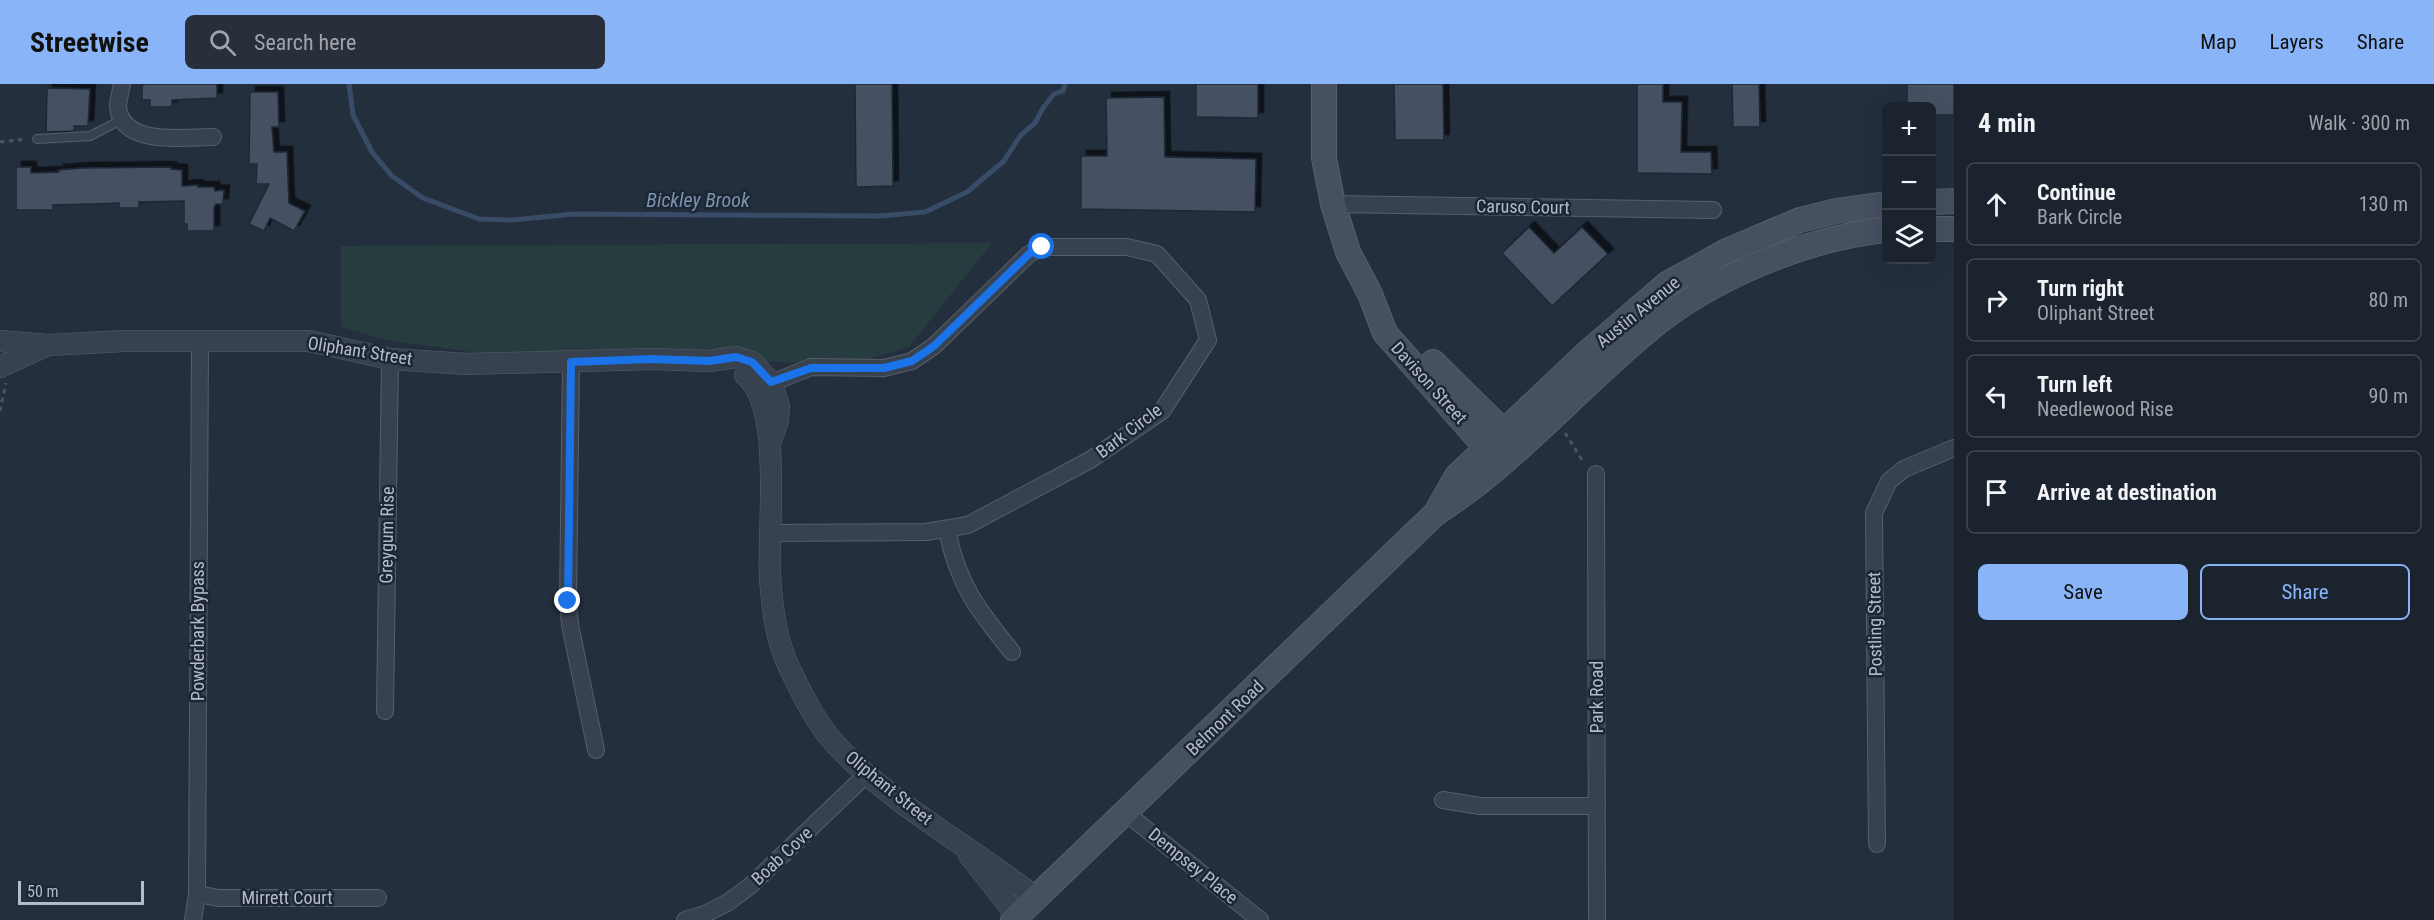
<!DOCTYPE html>
<html lang="en">
<head>
<meta charset="utf-8">
<style>
  body { margin:0; font-family:"Roboto Condensed",sans-serif; background:#282f3a; color:#f1f3f6 }
  .controls { position:absolute; right:18px; top:18px; display:grid; overflow:hidden; border-radius:9px; box-shadow:0 6px 24px #0002 }
  .controls button { width:54px; height:54px; display:grid; place-items:center; padding:0; border:0; border-bottom:2px solid #39404a; background:#1b232e; color:#f1f3f6; font:30px sans-serif }
  .scale { position:absolute; left:18px; bottom:15px; width:126px; box-sizing:border-box; padding-left:6px; border:3px solid #b4bcc9; border-top:0; font-size:16px; line-height:21px; white-space:nowrap; color:#b4bcc9; -webkit-text-stroke:4px #1d2633; paint-order:stroke }
  .stop { position:absolute; width:18px; height:18px; margin:-14px; border:4px solid #1a73e8; border-radius:50%; background:#fff }
  .stop.end { background:#1a73e8; border-color:#fff; box-shadow:0 2px 6px #0008 }
  .list { margin:0; padding:0; list-style:none }
  h2 { display:flex; justify-content:space-between; align-items:center; height:78px; margin:0; padding:0 24px; font-size:26px }
  h2 small { font-size:20px; font-weight:400; color:#a0a4aa }
  .list li { display:grid; grid-template-columns:39px 1fr auto; gap:18px; align-items:center; box-sizing:border-box; height:84px; margin:0 12px 12px; padding:0 12px; border:2px solid #39404a; border-radius:9px }
  .list b { display:block; font-size:22px; white-space:nowrap }
  .list p { margin:0; font-size:20px; white-space:nowrap; color:#a0a4aa }
  .list em { font-size:20px; font-style:normal; color:#a0a4aa }
  .actions { display:flex; gap:12px; padding:18px 24px }
  .actions a { flex:1; padding:14px 0; border:2px solid #8ab4f8; border-radius:9px; text-align:center; font-size:21px; color:#8ab4f8 }
  .actions .main { background:#8ab4f8; color:#111 }
  .icon { flex:none; width:33px; height:33px; fill:none; stroke:currentColor; stroke-width:2; stroke-linecap:round; stroke-linejoin:round }
  .map { position:relative; flex:none; width:1954px; height:836px; overflow:hidden }
  header { display:flex; align-items:center; gap:36px; box-sizing:border-box; height:84px; padding:0 30px; background:#8ab4f8; color:#111 }
  header strong { font-size:28px }
  nav { display:flex; gap:33px; margin-inline-start:auto; font-size:21px }
  .search { width:420px; height:54px; background:#282f3a; display:flex; align-items:center; gap:15px; box-sizing:border-box; padding:0 21px; border-radius:9px; color:#a0a4aa; font-size:22px }
  main { display:flex }
  aside { flex:1; background:#1b232e }
  .map>svg:first-child { display:block }
</style>
</head>
<body>
<header>
<strong>Streetwise</strong>
<div class="search"><svg class="icon" aria-label="search" viewBox="0 0 24 24"><circle cx="10" cy="10" r="6"/><path d="M15 15l6 6"/></svg>Search here</div>
<nav><a>Map</a><a>Layers</a><a>Share</a></nav>
</header>
<main>
<div class="map">
<svg width="1954" height="836" viewBox="0 0 1954 836">
  <defs>
    <filter id="shadow"><feDropShadow dx="5.5" dy="-5.5" stdDeviation="0" flood-color="#0009"/></filter>
  </defs>
  <rect width="100%" height="100%" fill="#242f3e"/>
  <polygon fill="#263c3f" points="992,159 909,263 850,281 759,277 648,267 479,269 386,256 341,243 341,162"/>
  <g fill="none" stroke-linecap="round" stroke-linejoin="round">
    <polyline stroke="#394c67" stroke-width="5" points="349,0 353,31 372,68 392,92 423,114 479,135 512,136 574,130 880,132 925,128 967,108 1004,77 1020,52 1035,39 1043,24 1054,10 1063,7 1065,0"/>
  </g>
  <g fill="#455162" stroke="#1f2835" stroke-width="1.5" filter="url(#shadow)">
    <polygon points="145,0 217,0 217,14 172,16 172,23 150,23 150,16 142,16 142,2"/>
    <polygon points="855,0 892,0 893,102 856,103"/>
    <polygon points="1196,0 1258,0 1258,34 1196,33"/>
    <polygon points="1394,0 1443,0 1444,56 1395,56"/>
    <polygon points="1637,0 1663,0 1663,18 1682,18 1681,68 1711,68 1712,90 1637,89"/>
    <polygon points="1732,0 1759,0 1760,43 1733,43"/>
    <polygon points="1907,0 1954,0 1954,31 1932,31 1932,22 1907,22"/>
    <polygon points="47,4 90,5 88,42 74,42 74,47 46,48"/>
    <polygon points="250,8 278,8 279,43 272,43 274,68 287,68 289,119 305,127 294,147 270,134 264,147 249,140 269,100 256,100 257,80 249,80"/>
    <polygon points="1164,13 1165,73 1256,75 1255,128 1081,125 1081,72 1107,72 1106,14"/>
    <polygon points="16,83 31,83 31,89 59,88 58,86 83,84 171,83 171,85 182,86 182,102 198,101 198,103 214,103 215,107 224,106 223,120 216,120 214,124 214,147 187,147 187,140 184,140 184,117 139,118 139,124 119,124 119,119 93,120 53,121 53,126 16,126"/>
    <polygon points="1529,143 1554,169 1582,143 1608,170 1552,222 1502,169"/>
  </g>
  <g fill="none" stroke-linecap="round" stroke-linejoin="round">
    <defs>
      <polyline id="service" points="37,55 90,52 123,35"/>
      <g id="minor">
        <path d="M122,0C121,7 118,16 118,23C122,63 186,53 213,53"/>
        <polyline points="1333,120 1713,126"/>
        <polyline points="571,278 568,517 570,541 596,666"/>
        <polyline points="762,303 811,283 884,284 912,277 934,262 1029,170 1043,163 1127,163 1157,170 1198,216 1208,256 1162,327 1090,376 968,441 926,448 770,449"/>
        <polyline points="1596,390 1597,836"/>
        <path d="M947,446C958,501 978,526 1012,568"/>
        <polyline points="385,627 390,275"/>
        <polyline points="1443,716 1480,722 1597,722"/>
        <polyline points="1126,729 1260,836"/>
        <polyline points="1877,760 1874,429 1889,397 1904,385 1954,364"/>
        <polyline points="197,810 219,814 378,814"/>
        <polyline points="193,836 197,810 200,257"/>
        <polyline points="685,836 705,830 727,819 750,802 867,690"/>
      </g>
      <g id="tertiary">
        <polyline points="0,257 48,261 125,257 309,257 390,275 467,280 652,275 709,277 736,273 752,278 771,298 779,322 778,337 770,359"/>
        <polyline points="0,283 48,261"/>
        <path d="M745,291C784,323 767,444 770,493C772,523 776,558 790,585C803,612 817,641 837,662C895,723 970,762 1035,813"/>
        <polyline points="969,771 1017,832"/>
      </g>
      <g id="secondary">
        <polyline points="1324,0 1324,74 1333,120 1348,168 1370,210 1385,249 1497,376"/>
        <polyline points="1932,118 1954,117"/>
        <polyline points="1932,145 1954,145"/>
        <polyline points="1433,278 1515,359"/>
        <polyline points="1437,427 1457,392 1588,268 1667,200 1727,167 1800,136 1836,127 1886,120"/>
        <path d="M1013,836L1436,429C1513,380 1575,307 1646,248C1708,195 1806,154 1886,146"/>
      </g>
    </defs>
    <use href="#service" stroke="#565f6c" stroke-width="10"/>
    <use href="#minor" stroke="#565f6c" stroke-width="18"/>
    <use href="#tertiary" stroke="#565f6c" stroke-width="22"/>
    <use href="#secondary" stroke="#565f6c" stroke-width="26"/>
    <g stroke="#44595c" stroke-width="3" stroke-dasharray="4.5 4.5" stroke-linecap="butt">
      <polyline points="0,58 26,55"/>
      <polyline points="0,327 6,299"/>
      <polyline points="1565,349 1584,379"/>
    </g>
    <use href="#service" stroke="#38414e" stroke-width="8"/>
    <use href="#minor" stroke="#38414e" stroke-width="16"/>
    <use href="#tertiary" stroke="#38414e" stroke-width="21"/>
    <use href="#secondary" stroke="#465061" stroke-width="24"/>
  </g>
  <g fill="none" stroke-linecap="round" stroke-linejoin="round">
    <polyline stroke="#1a73e8" stroke-width="8" points="568,517 571,278 651,275 709,277 736,273 752,278 771,298 811,284 884,284 912,277 934,262 1029,170 1042,163"/>
  </g>
  <g text-anchor="middle" stroke-width="5" stroke-linejoin="round" paint-order="stroke">
    <g font-size="18" fill="#b4bcc9" stroke="#1d2633">
      <text transform="translate(1523 123) rotate(1)" y="6">Caruso Court</text>
      <text transform="translate(1638 228) rotate(-39)" y="6">Austin Avenue</text>
      <text transform="translate(360 267) rotate(9)" y="6">Oliphant Street</text>
      <text transform="translate(1429 299) rotate(48)" y="6">Davison Street</text>
      <text transform="translate(1129 347) rotate(-37)" y="6">Bark Circle</text>
      <text transform="translate(387 451) rotate(-89)" y="6">Greygum Rise</text>
      <text transform="translate(1875 540) rotate(-91)" y="6">Postling Street</text>
      <text transform="translate(198 547) rotate(-90)" y="6">Powderbark Bypass</text>
      <text transform="translate(1597 613) rotate(-90)" y="6">Park Road</text>
      <text transform="translate(1225 634) rotate(-44)" y="6">Belmont Road</text>
      <text transform="translate(889 704) rotate(39)" y="6">Oliphant Street</text>
      <text transform="translate(782 772) rotate(-43)" y="6">Boab Cove</text>
      <text transform="translate(1193 782) rotate(39)" y="6">Dempsey Place</text>
      <text x="287" y="820">Mirrett Court</text>
    </g>
    <g font-size="20" font-style="italic" fill="#7c92b1" stroke="#1d2633">
      <text x="698" y="123">Bickley Brook</text>
    </g>
  </g>
</svg>
<div class="controls">
<button>+</button>
<button>−</button>
<button><svg class="icon" aria-label="layers" viewBox="0 0 24 24"><path d="M12 4l9 5-9 5-9-5zM3 14l9 5 9-5"/></svg></button>
</div>
<div class="scale">50 m</div>
<div class="stop" style="left:1042px;top:163px"></div>
<div class="stop end" style="left:568px;top:517px"></div>
</div>
<aside>
<h2>4 min<small>Walk · 300 m</small></h2>
<ul class="list">
<li><svg class="icon" aria-label="ahead" viewBox="0 0 24 24"><path d="M12 20V5M6 11l6-6 6 6"/></svg><div><b>Continue</b><p>Bark Circle</p></div><em>130 m</em></li>
<li><svg class="icon" aria-label="right" viewBox="0 0 24 24"><path d="M7 20v-9h11M14 6l5 5-5 5"/></svg><div><b>Turn right</b><p>Oliphant Street</p></div><em>80 m</em></li>
<li><svg class="icon" aria-label="left" viewBox="0 0 24 24"><path d="M17 20v-9H6M10 6l-5 5 5 5"/></svg><div><b>Turn left</b><p>Needlewood Rise</p></div><em>90 m</em></li>
<li><svg class="icon" aria-label="arrive" viewBox="0 0 24 24"><path d="M6 21V4h12l-3 4 3 4H6"/></svg><div><b>Arrive at destination</b></div></li>
</ul>
<div class="actions"><a class="main">Save</a><a>Share</a></div>
</aside>
</main>
</body>
</html>
